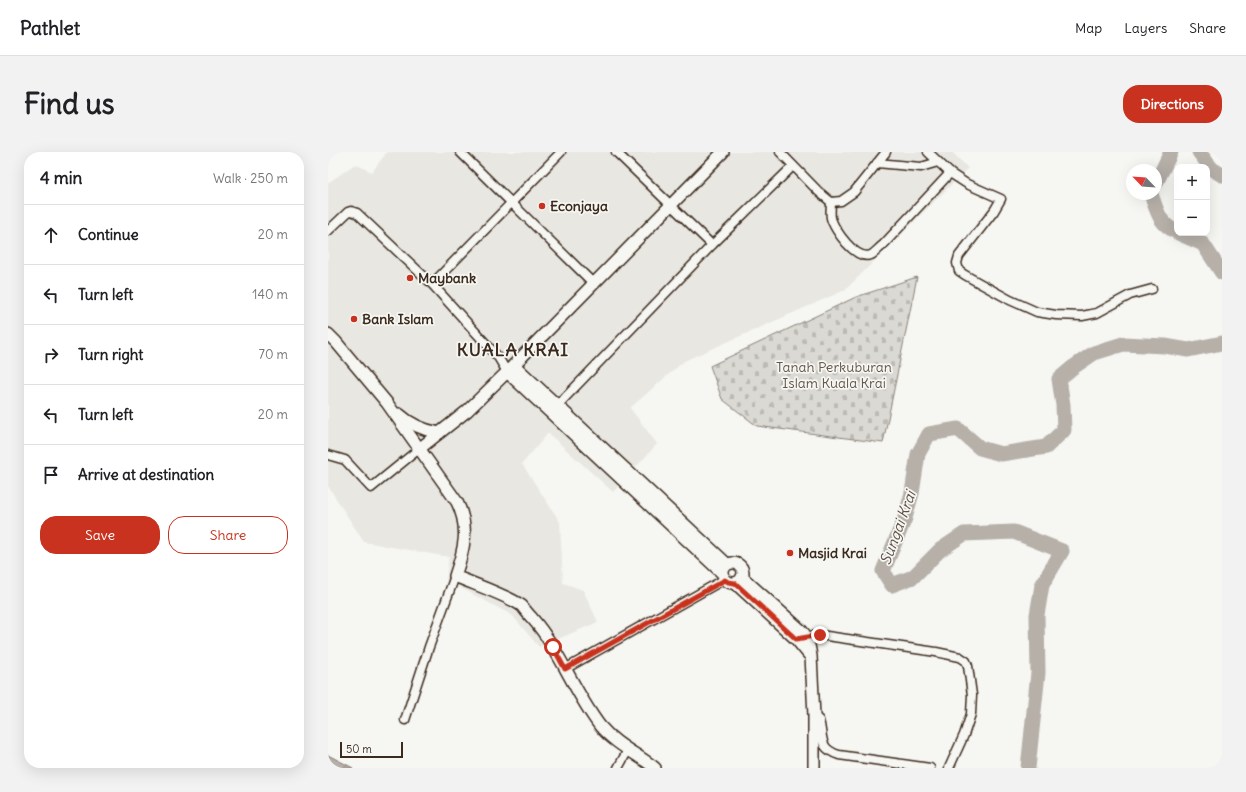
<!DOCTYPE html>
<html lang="en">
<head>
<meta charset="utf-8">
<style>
  body { margin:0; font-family:Delius,sans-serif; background:#f2f2f2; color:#202124 }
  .controls { position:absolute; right:12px; top:12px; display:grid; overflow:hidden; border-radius:8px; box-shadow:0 4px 16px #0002 }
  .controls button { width:36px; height:36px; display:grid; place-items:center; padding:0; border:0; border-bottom:1px solid #e0e0e0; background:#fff; color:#202124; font:20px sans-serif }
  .compass { position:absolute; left:798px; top:12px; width:36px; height:36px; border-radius:50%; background:#fff; box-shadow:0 4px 16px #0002; rotate:295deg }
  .scale { position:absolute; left:12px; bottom:10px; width:63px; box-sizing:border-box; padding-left:4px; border:2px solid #3b2a1e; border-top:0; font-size:11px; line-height:14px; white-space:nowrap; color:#3b2a1e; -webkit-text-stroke:3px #f6f6f2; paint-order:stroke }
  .stop { position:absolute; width:12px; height:12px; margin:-9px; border:3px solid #c8321e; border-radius:50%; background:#fff }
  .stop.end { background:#c8321e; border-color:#fff; box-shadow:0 1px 4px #0008 }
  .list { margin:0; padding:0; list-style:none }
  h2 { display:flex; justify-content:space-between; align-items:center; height:52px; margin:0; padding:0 16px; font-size:17px }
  h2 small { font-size:13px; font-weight:400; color:#757577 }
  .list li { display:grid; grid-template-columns:26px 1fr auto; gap:12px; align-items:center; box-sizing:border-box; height:60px; padding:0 16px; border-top:1px solid #e0e0e0 }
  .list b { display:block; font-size:15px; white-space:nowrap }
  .list em { font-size:13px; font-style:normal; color:#757577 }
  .actions { display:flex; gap:8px; padding:12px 16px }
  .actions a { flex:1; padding:9px 0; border:1px solid #c8321e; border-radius:16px; text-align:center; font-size:14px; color:#c8321e }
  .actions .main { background:#c8321e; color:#fff }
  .icon { flex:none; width:22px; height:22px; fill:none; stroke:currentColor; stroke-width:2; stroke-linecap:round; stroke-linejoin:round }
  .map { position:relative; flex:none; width:894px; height:616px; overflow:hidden; border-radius:16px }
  header { display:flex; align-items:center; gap:24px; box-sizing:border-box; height:56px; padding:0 20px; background:#fff; border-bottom:1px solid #e0e0e0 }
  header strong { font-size:19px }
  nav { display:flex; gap:22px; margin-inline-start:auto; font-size:14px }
  .intro { display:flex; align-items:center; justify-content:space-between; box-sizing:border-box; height:96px; padding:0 24px }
  h1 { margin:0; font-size:28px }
  .button { padding:10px 18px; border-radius:16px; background:#c8321e; color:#fff; font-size:14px; font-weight:700 }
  main { display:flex; gap:24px; padding:0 24px }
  aside { flex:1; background:#fff; border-radius:16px; box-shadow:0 4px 16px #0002 }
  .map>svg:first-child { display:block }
</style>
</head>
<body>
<header>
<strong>Pathlet</strong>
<nav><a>Map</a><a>Layers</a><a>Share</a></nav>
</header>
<div class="intro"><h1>Find us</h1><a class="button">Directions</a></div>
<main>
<aside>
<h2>4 min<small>Walk · 250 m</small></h2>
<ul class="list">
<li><svg class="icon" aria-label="ahead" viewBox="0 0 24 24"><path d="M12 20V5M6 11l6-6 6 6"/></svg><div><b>Continue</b></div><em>20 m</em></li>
<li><svg class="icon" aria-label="left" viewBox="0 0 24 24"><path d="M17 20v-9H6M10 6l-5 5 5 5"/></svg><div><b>Turn left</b></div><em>140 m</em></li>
<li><svg class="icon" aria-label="right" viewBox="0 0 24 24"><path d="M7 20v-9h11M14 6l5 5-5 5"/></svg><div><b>Turn right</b></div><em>70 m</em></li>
<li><svg class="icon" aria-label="left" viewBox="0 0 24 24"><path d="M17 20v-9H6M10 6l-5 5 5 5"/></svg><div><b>Turn left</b></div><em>20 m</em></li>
<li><svg class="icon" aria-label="arrive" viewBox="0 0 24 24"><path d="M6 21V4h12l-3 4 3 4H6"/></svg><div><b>Arrive at destination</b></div></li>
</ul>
<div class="actions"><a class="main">Save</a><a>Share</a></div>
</aside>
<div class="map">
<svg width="894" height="616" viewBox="0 0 894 616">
  <defs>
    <pattern id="cemetery-stones" width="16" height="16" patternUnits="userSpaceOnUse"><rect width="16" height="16" fill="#dad9d3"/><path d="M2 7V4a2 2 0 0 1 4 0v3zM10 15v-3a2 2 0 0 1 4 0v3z" fill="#bcbab5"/></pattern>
    <pattern id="water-waves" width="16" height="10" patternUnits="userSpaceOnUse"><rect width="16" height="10" fill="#b6b0a9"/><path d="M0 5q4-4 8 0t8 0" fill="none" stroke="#958f89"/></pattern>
  </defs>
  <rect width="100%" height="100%" fill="#f6f6f2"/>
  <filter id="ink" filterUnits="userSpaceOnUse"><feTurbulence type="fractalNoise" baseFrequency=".025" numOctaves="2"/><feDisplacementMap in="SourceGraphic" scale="8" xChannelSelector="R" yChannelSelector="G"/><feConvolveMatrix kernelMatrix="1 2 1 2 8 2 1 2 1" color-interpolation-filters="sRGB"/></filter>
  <g filter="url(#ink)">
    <polygon fill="#e8e7e2" points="59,0 624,0 640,16 517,138 356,209 302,256 329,292 285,340 220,281 194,312 232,370 235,431 255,438 270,470 211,495 184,463 118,428 121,405 36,390 0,334 0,31 27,12 44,20"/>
    <polygon fill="url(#cemetery-stones)" stroke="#8a8278" points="589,125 555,291 429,274 394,247 382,214 528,145"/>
    <polygon fill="url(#water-waves)" stroke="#857a71" points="0,603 25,616 0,616"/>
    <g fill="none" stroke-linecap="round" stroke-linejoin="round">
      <g stroke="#b6b0a9" stroke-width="15">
        <polyline points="871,0 884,17 894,23"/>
        <polyline points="828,31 843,0"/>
        <path d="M823,42C829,59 831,72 849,80"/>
        <polyline points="850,81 875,92 894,121"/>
        <polyline points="700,616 710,521 709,463 714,433 734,399 686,380 636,382 612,398 585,425 564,433 555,419 577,366 584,341 590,302 601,282 630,277 652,296 673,302 718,295 736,278 735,253 731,227 744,216 766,201 795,192 837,194 860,198 894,191"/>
      </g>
      <defs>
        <g id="street">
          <polyline points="132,0 266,132"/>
          <polyline points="288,0 384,93"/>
          <polyline points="452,0 491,40 503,50 513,49 526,40 558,0"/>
          <polyline points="600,0 622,21 639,32 673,47 666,59 631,104 629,111 631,119 637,123 682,148 709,160 728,163 754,164 769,161 802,143 824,137"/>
          <polyline points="549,11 593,15 610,10"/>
          <path d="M503,50C503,55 502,61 503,66C506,78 528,109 543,103C547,101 551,96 555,93L622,21"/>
          <polyline points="0,79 20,60 23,59 29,61 104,132 170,205 179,220"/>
          <polyline points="104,132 233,0"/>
          <polyline points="226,257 384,93 465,14"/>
          <polyline points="0,303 17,308 43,336 91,297"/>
          <polyline points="474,485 492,483 608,500 632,505 638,509 640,514 644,543 643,562 636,583 621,616"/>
          <polyline points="237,517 397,427"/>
          <path d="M486,564L491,568C496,586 490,596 511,603L602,616"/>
          <polyline points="77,568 101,495 127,424"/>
          <polyline points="290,616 300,598"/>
        </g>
        <g id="secondary">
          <path d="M0,182L8,190L59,251L129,350C142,376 136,398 127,424C145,432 179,443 194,454C197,458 200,462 204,466C232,498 246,540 272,574C287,592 309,602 327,616"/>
          <polyline points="186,213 399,412"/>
          <polyline points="179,220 394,421"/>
          <path d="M71,262C83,273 95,278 111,281"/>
          <polyline points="91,297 139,259 176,223 395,0"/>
          <circle cx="405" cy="421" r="10"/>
          <polyline points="414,425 474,479 478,484 481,493 483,504 486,564 486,616"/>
          <polyline points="407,431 468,487 482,504"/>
        </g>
      </defs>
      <use href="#street" stroke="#3b2a1e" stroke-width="11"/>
      <use href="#secondary" stroke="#3b2a1e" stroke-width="14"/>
      <use href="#street" stroke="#f6f6f2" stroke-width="8"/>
      <use href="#secondary" stroke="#f6f6f2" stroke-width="11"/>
    </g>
  </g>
  <g fill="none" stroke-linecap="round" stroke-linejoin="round" filter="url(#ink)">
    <polyline stroke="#c8321e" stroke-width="5" points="225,495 237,517 397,428 400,430 407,431 468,487 492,483"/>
  </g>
  <g fill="#c8321e" stroke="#f6f6f2" stroke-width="1.5">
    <circle cx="214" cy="54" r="4"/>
    <circle cx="82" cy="126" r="4"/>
    <circle cx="26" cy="167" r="4"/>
    <circle cx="462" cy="401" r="4"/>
  </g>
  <g text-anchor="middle" stroke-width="3.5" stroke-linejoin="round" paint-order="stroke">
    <g font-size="14" font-weight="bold" fill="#3b2a1e" stroke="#f6f6f2" text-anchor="start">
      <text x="222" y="59">Econjaya</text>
      <text x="90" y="131">Maybank</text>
      <text x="34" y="172">Bank Islam</text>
      <text x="470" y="406">Masjid Krai</text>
    </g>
    <g font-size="14" fill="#63564b" stroke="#f6f6f2">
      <text x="506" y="220">Tanah Perkuburan<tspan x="506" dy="16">Islam Kuala Krai</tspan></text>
    </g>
    <g font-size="15" font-style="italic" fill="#605248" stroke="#f6f6f2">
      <text transform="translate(570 376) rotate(-70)" y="5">Sungai Krai</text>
    </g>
    <g font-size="18" font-weight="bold" letter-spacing="1" fill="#3b2a1e" stroke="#f6f6f2">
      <text x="185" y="204">KUALA KRAI</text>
    </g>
  </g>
</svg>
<div class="controls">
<button>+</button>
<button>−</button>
</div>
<svg class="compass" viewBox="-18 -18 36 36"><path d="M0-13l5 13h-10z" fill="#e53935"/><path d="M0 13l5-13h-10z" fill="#757577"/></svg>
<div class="scale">50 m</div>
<div class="stop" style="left:225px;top:495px"></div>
<div class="stop end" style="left:492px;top:483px"></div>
</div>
</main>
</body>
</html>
